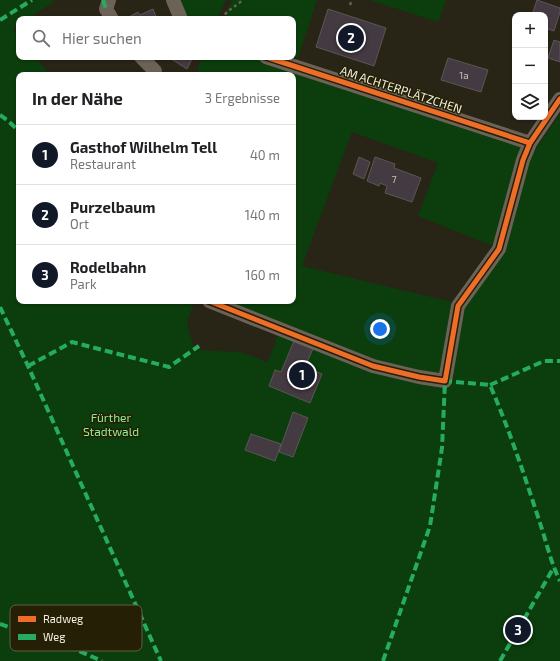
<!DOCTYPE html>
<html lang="de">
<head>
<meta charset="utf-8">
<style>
  body { margin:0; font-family:"Exo 2",sans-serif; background:#f6f6f6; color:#202124 }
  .controls { position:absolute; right:12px; top:12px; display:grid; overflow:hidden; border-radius:8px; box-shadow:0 1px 3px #0004 }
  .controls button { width:36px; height:36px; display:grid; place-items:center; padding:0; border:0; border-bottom:1px solid #e0e0e0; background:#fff; color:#202124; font:20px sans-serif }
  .you { position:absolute; left:380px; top:329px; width:14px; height:14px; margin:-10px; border:3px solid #fff; border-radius:50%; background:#1a73e8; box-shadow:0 0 0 6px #1a73e833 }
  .badge { display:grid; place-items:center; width:26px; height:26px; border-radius:50%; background:#111827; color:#fff; font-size:13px; font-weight:700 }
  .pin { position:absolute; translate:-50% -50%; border:2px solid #fff; box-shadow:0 1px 4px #0006 }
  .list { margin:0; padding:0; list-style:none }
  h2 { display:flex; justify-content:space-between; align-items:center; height:52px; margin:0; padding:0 16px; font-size:17px }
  h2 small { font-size:13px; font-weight:400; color:#757577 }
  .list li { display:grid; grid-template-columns:26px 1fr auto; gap:12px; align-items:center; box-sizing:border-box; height:60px; padding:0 16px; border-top:1px solid #e0e0e0 }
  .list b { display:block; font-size:15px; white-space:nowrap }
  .list p { margin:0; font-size:13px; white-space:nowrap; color:#757577 }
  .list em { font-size:13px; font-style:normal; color:#757577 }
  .icon { flex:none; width:22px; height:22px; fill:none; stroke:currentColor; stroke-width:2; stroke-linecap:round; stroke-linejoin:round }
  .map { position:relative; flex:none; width:560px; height:661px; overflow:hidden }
  .search { position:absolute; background:#fff; box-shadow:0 1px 3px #0004; left:16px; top:16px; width:280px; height:44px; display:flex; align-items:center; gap:10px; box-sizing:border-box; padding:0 14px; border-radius:8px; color:#757577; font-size:15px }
  .panel { position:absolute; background:#fff; box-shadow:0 1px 3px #0004; left:16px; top:72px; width:280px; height:232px; border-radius:8px }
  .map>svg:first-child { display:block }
</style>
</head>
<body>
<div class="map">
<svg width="560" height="661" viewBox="0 0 560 661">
  <rect width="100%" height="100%" fill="#282516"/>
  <g fill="#0b3d0d" fill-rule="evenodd">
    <path d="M0,0H56L28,19H19V25L13,29L19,37V57H35L50,75H19V301H195L187,322L194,350L240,352L268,362L281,327L213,301H293V75H197L201,57H261L535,150L560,114V661H0ZM352,132L438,163L418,216L493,246L452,302L302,266Z"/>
    <polygon points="168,0 226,0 217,19 176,19"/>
    <polygon points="232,0 317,0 298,58 293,57 293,19 224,19"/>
    <polygon points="370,0 446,0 438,22"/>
  </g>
  <g fill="#443a41" stroke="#5b5655">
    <polygon points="537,0 560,8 560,12 554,31 545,28 545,15 532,15"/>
    <polygon points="153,9 157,19 130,19 129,17 138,12 140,15"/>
    <polygon points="328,9 386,28 374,66 316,47"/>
    <polygon points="554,40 560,42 560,62 548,58"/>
    <polygon points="168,57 167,57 193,57 187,69"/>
    <polygon points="448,58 488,70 481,92 441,80"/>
    <polygon points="359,157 370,162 364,179 353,174"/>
    <polygon points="375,157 395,164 394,168 421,178 412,202 385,193 387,186 380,183 379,186 367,181"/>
    <polygon points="296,336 315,344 305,367 322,374 310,403 269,386 275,370 281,372"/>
    <polygon points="293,412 308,418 293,457 279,452"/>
    <polygon points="251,434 281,444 275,461 245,450"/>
  </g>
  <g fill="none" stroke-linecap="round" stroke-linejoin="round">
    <g stroke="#676056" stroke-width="2.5" stroke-dasharray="3 3" stroke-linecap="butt">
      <polyline points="350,5 352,0"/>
      <polyline points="221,19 227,12 243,0"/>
    </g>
    <g stroke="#6d6258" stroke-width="14">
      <polyline points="109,0 106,9 112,19"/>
      <polyline points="173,0 181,19"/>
      <polyline points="141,57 155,71"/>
      <polyline points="266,57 530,143"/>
      <polyline points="209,301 373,366 419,377 445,381 458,306 499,249 523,160 530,143 560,99"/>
    </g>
    <g stroke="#26ab63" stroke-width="4" stroke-dasharray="8 4" stroke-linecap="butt">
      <polyline points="103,0 106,9"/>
      <polyline points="0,20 32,0"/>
      <polyline points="0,115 7,120 19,131"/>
      <polyline points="0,307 28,366 161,661"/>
      <polyline points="28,366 72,342 169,367 199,346"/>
      <polyline points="490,385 544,361 560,361"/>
      <polyline points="0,624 72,648 102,661"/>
      <path d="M383,661L430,526L442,448L445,381L490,385C509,429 524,474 539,520C546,540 550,561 560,581"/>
      <polyline points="500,661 554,567"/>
    </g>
    <defs>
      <g id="cycleway">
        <polyline points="266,57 530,143"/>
        <polyline points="209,301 373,366 419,377 445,381 458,306 499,249 523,160 530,143 560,99"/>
      </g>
    </defs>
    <use href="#cycleway" stroke="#252005" stroke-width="8"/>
    <use href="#cycleway" stroke="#ee6e29" stroke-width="5"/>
  </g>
  <g text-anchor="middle" stroke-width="3" stroke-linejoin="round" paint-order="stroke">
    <g font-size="10" fill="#c6c2b8">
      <text x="464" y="79">1a</text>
      <text x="394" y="183">7</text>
    </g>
    <g font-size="12" fill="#f2f0df" stroke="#252005">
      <text transform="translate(401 90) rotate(18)" y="4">AM ACHTERPLÄTZCHEN</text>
    </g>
    <g font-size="12" fill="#8fef90" stroke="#252005">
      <text x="111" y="422">Fürther<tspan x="111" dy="14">Stadtwald</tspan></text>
    </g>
  </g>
  <rect x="10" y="605" width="132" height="46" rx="6" fill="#252005" stroke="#625e46" stroke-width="1"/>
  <rect x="18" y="616" width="18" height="6" fill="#ee6e29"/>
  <rect x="18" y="634" width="18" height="6" fill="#26ab63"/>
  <g font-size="11" fill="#f2f0df">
    <text x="43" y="623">Radweg</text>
    <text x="43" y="641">Weg</text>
  </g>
</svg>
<div class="controls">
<button>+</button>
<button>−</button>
<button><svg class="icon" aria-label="layers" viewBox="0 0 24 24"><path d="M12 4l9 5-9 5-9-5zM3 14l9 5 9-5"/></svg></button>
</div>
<div class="you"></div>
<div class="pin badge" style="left:302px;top:375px">1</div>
<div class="pin badge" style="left:351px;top:38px">2</div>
<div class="pin badge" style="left:518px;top:630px">3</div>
<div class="search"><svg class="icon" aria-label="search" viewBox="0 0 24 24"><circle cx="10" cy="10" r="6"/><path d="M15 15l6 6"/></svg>Hier suchen</div>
<section class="panel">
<h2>In der Nähe<small>3 Ergebnisse</small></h2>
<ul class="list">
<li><span class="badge">1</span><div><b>Gasthof Wilhelm Tell</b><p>Restaurant</p></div><em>40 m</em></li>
<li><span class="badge">2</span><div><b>Purzelbaum</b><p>Ort</p></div><em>140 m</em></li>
<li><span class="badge">3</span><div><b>Rodelbahn</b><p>Park</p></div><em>160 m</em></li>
</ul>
</section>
</div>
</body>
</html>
